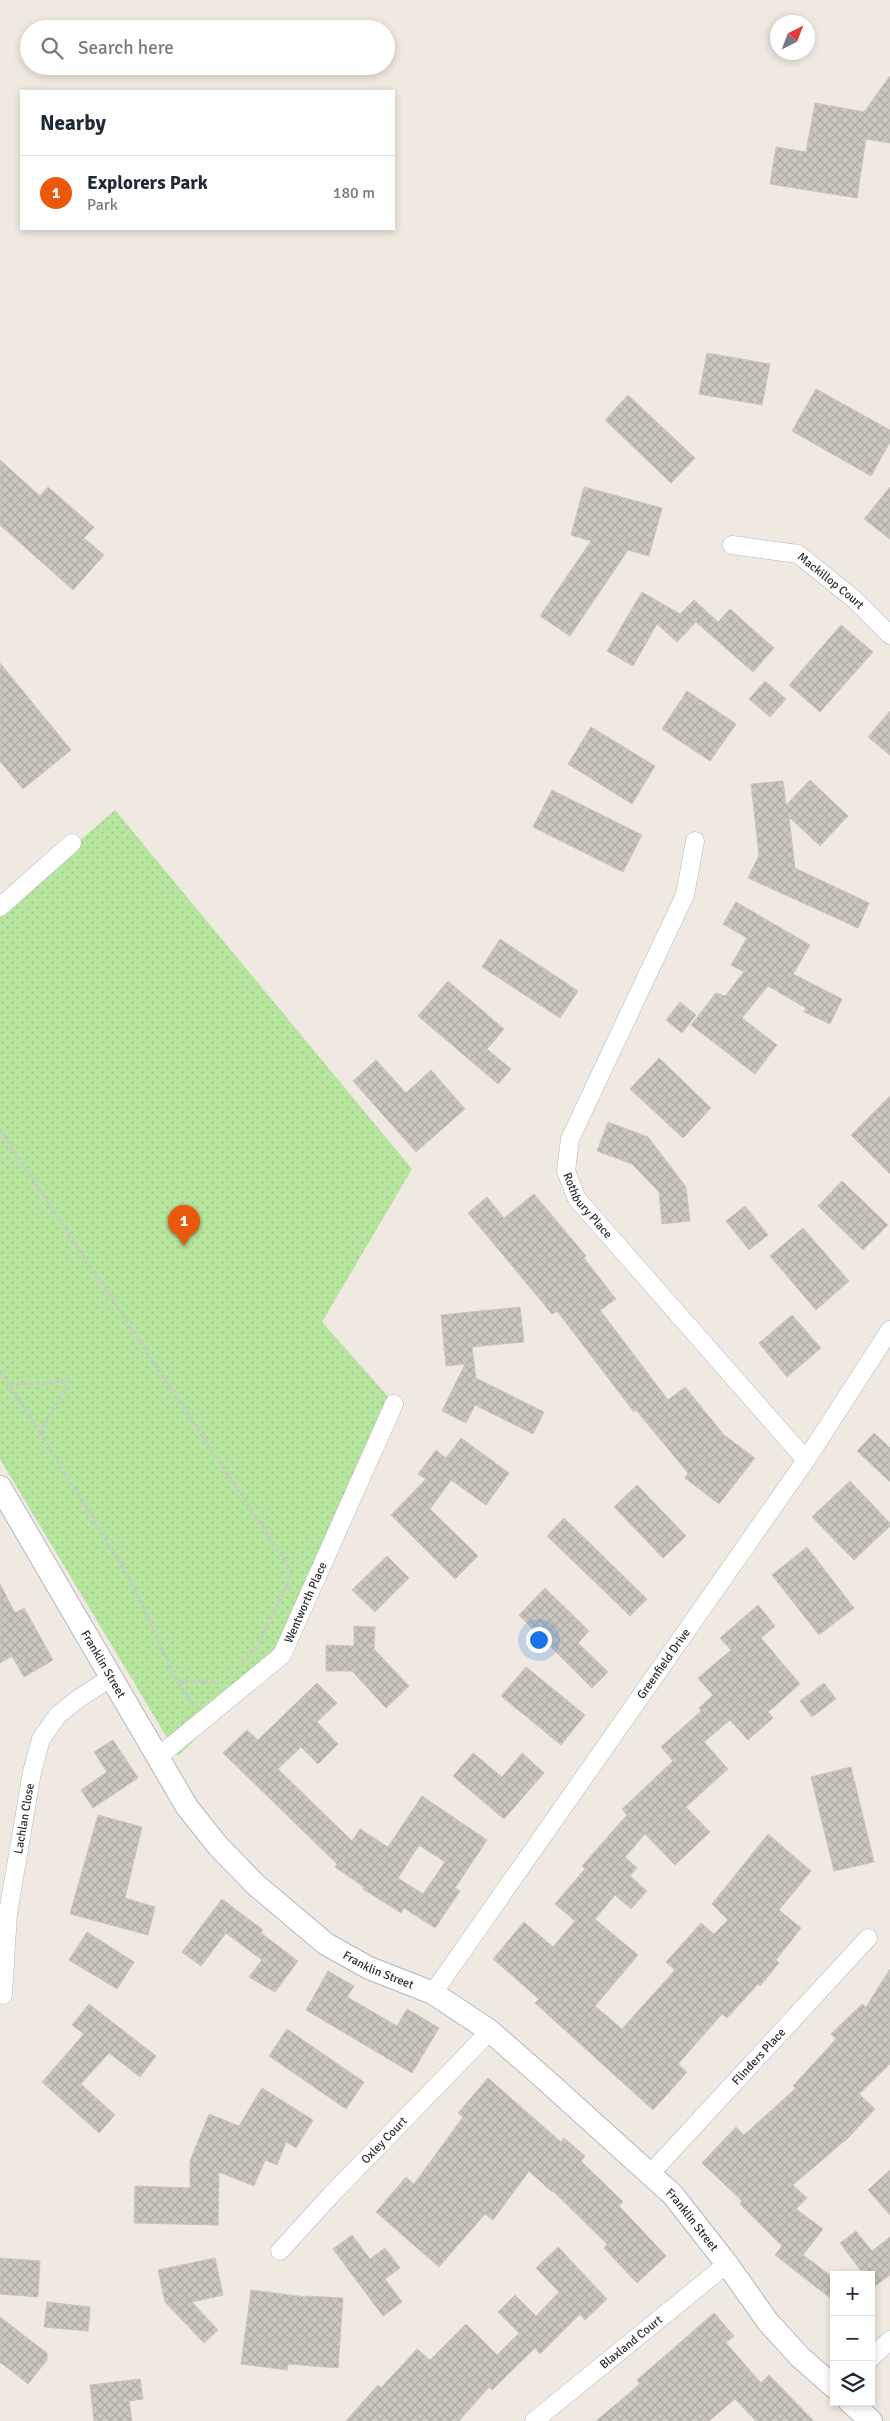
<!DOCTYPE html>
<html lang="en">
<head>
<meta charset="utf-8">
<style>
  body { margin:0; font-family:Signika,sans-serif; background:#f6f6f7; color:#1f2937 }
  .controls { position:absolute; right:15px; bottom:15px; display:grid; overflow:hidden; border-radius:0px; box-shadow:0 2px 8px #0003 }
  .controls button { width:45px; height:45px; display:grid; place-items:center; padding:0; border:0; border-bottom:1px solid #e0e1e3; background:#fff; color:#1f2937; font:25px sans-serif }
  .compass { position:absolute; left:770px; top:15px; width:45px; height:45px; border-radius:50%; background:#fff; box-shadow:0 2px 8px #0003; rotate:42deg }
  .you { position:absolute; left:538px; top:1639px; width:18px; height:18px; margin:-12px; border:4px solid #fff; border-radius:50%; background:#1a73e8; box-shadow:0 0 0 8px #1a73e833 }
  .badge { display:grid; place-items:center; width:32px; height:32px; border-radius:50%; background:#ea580c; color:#fff; font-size:16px; font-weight:700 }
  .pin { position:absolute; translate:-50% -41px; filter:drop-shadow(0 1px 2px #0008) }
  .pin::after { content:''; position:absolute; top:26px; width:18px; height:15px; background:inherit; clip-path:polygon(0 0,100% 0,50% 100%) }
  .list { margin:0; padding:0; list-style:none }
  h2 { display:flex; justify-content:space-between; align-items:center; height:65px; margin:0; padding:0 20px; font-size:21px }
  h2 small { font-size:16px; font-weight:400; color:#747a83 }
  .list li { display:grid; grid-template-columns:32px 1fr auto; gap:15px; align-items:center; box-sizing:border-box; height:75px; padding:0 20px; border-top:1px solid #e0e1e3 }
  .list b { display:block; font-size:19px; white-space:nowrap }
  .list p { margin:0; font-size:16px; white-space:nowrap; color:#747a83 }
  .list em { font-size:16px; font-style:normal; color:#747a83 }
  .icon { flex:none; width:28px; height:28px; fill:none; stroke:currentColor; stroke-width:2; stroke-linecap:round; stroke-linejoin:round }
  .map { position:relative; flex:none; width:890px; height:2421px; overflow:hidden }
  .search { position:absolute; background:#fff; box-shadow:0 2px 8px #0003; left:20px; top:20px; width:375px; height:55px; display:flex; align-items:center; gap:12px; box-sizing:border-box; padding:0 18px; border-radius:28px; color:#747a83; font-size:19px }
  .panel { position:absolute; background:#fff; box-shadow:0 2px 8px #0003; left:20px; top:90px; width:375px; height:140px; border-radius:0px }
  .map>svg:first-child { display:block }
</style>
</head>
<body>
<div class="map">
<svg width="890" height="2421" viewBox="0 0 890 2421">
  <defs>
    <pattern id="grass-dots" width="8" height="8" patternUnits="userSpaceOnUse" patternTransform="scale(1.25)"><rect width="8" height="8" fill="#b6e59e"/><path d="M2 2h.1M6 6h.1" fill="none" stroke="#9dc588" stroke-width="1.8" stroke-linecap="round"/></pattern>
    <pattern id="building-cross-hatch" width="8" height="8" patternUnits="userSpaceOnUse" patternTransform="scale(1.25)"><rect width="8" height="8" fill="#cbc7bf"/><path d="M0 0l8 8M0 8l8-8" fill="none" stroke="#afaba4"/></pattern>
  </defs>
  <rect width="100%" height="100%" fill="#efe9e1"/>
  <polygon fill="url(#grass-dots)" points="115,810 412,1169 322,1322 393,1402 281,1655 178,1756 0,1459 0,910"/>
  <g fill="url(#building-cross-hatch)" stroke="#cbc5ba" fill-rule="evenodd">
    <polygon points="890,76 890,143 866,139 857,198 770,184 776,147 806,152 815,103 864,112"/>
    <polygon points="707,353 770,364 762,405 699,394"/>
    <polygon points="816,389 890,430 890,442 871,476 792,431"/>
    <polygon points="628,395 695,458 671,483 605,420"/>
    <polygon points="0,460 40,496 48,487 94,527 84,538 104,555 73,590 0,525"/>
    <polygon points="584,487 662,508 649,556 628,550 570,636 540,616 591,541 571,535"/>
    <polygon points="890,487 890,539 864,519"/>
    <polygon points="642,592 680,614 694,600 718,622 730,609 774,648 753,672 696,622 677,642 657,624 633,666 607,651"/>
    <polygon points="841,625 873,652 820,712 789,685"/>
    <polygon points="0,663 71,750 23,789 0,761"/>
    <polygon points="765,681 786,699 770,717 749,699"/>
    <polygon points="687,691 736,724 710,761 662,729"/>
    <polygon points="890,711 890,755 868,737"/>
    <polygon points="591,727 655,766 632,804 568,764"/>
    <polygon points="810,780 848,816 820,846 789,817 795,868 869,903 858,928 748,878 759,855 751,784 783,781 786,805"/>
    <polygon points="552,790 642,835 623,872 533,827"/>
    <polygon points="736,902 810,945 793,974 842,999 830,1024 804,1012 806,1008 768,986 742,1018 777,1045 755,1074 691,1025 716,993 725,996 744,972 731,965 747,938 723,924"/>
    <polygon points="500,939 578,991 560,1018 482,967"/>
    <polygon points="448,981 504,1029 487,1049 511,1069 498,1084 418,1016"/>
    <polygon points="680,1002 696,1015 682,1033 666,1020"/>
    <polygon points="659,1058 711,1108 683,1138 630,1089"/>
    <polygon points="376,1060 406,1093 431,1070 465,1109 416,1152 353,1081"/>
    <polygon points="890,1096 890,1174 851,1135"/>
    <polygon points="608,1122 648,1137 686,1187 690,1221 662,1224 659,1192 632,1164 597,1151"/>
    <polygon points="842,1181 888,1225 863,1250 818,1206"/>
    <polygon points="534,1194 586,1256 584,1258 616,1299 600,1310 668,1400 685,1387 724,1435 755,1458 719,1504 685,1478 688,1473 636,1410 634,1412 557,1311 552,1314 468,1213 487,1197 504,1218"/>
    <polygon points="745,1206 768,1235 749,1250 726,1221"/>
    <polygon points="803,1228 849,1281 816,1310 770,1256"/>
    <polygon points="520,1307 524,1342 472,1347 476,1378 544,1412 533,1434 475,1405 466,1423 442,1411 465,1364 446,1366 441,1315"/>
    <polygon points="792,1315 821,1348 787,1377 759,1343"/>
    <polygon points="874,1433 890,1448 890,1482 857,1451"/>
    <polygon points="461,1438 509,1473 486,1505 451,1480 430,1509 478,1556 455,1579 391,1515 426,1479 418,1474 436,1450 446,1458"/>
    <polygon points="850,1481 890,1523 890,1526 854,1560 812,1517"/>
    <polygon points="637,1485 686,1536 663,1558 614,1507"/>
    <polygon points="564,1518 647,1599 630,1616 547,1536"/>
    <polygon points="807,1547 854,1608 819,1635 772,1575"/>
    <polygon points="387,1556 409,1578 375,1612 352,1590"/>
    <polygon points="0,1584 15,1613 24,1608 53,1660 24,1677 12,1656 0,1663"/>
    <polygon points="545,1588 589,1631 578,1643 608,1672 592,1688 519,1615"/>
    <polygon points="758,1605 775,1626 761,1638 800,1684 768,1712 773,1718 748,1740 730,1720 704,1742 728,1769 686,1807 710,1832 675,1865 645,1834 625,1857 637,1868 630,1876 647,1891 631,1909 615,1895 595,1919 638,1955 595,2006 622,2029 675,1970 666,1962 701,1923 714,1934 728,1920 712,1904 768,1834 811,1871 779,1910 801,1928 776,1960 779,1963 760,1986 758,1984 727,2018 722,2014 678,2064 687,2072 653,2110 535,2003 539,1999 493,1959 524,1922 553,1947 575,1921 555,1904 585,1869 582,1866 627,1815 622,1809 673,1761 661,1747 701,1711 699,1708 713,1695 698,1678 731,1650 720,1638"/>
    <polygon points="354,1626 375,1627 374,1649 409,1686 386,1708 352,1671 326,1671 326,1645 354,1646"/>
    <polygon points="526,1667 585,1715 561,1745 501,1696"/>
    <path d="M317,1683L337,1703L317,1722L338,1744L318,1764L301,1747L278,1769L352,1841L360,1829L388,1847L422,1796L487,1840L455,1888L460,1891L435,1928L404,1908L401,1913L363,1889L364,1887L335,1867L337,1864L223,1753L247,1730L258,1740ZM419,1845L445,1862L423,1894L398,1878Z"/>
    <polygon points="824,1683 836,1699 812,1717 800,1701"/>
    <polygon points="113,1740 138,1778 93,1808 81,1790 107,1772 94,1752"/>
    <polygon points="473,1753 502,1777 522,1753 544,1773 504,1819 453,1776"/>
    <polygon points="851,1767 874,1862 834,1871 811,1777"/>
    <polygon points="98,1815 142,1827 125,1898 155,1907 148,1935 70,1914"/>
    <polygon points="222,1899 263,1930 261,1933 298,1961 275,1992 249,1977 262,1960 226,1933 201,1966 182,1952"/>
    <polygon points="87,1932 134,1962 117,1989 69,1960"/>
    <polygon points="890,1969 890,2064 859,2094 875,2109 849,2137 793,2185 807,2198 796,2209 823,2229 803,2255 834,2278 834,2301 775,2255 782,2246 740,2204 742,2201 702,2163 736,2127 744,2135 796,2088 793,2086 836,2039 831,2034 862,2004 866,2007"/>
    <polygon points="328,1971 354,1986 347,1997 397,2026 407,2009 439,2028 412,2073 306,2010"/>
    <polygon points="89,2004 156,2056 140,2077 109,2053 81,2084 115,2115 99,2133 42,2082 84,2034 72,2025"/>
    <polygon points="287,2029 364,2082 346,2109 269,2056"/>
    <polygon points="488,2078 561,2142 564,2138 585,2156 581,2161 623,2202 619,2206 666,2256 637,2283 604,2248 607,2244 553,2191 552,2192 529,2171 493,2220 485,2214 439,2267 376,2212 406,2177 414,2184 463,2117 458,2113"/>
    <polygon points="262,2088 313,2120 296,2148 286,2142 277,2165 265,2160 254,2186 219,2172 218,2225 134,2223 135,2186 190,2188 190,2161 209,2114 239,2126"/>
    <polygon points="890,2170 890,2215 868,2190"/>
    <polygon points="856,2231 872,2251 890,2237 890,2275 874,2287 871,2284 871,2275 864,2275 840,2243"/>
    <polygon points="352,2235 370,2259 385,2248 400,2268 385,2279 402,2302 383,2316 333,2249"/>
    <polygon points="558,2247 607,2299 585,2320 580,2314 540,2354 535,2348 492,2390 489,2387 459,2421 346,2421 378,2385 381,2388 417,2349 430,2360 466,2324 497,2355 519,2333 498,2312 515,2295 536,2316 559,2292 536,2268"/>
    <polygon points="0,2258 40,2261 38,2297 0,2294"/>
    <polygon points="215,2258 223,2295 192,2302 218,2330 204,2343 165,2302 158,2270"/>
    <polygon points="251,2290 306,2297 306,2296 343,2298 338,2368 288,2364 287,2370 241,2364"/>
    <polygon points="47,2302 90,2307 88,2331 44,2327"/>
    <polygon points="714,2313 734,2336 726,2343 761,2383 769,2375 814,2421 756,2421 735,2399 709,2421 596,2421 640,2384 637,2380"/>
    <polygon points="0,2317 47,2353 47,2360 28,2384 0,2362"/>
    <polygon points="140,2379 143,2399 129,2401 132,2421 94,2421 90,2385"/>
  </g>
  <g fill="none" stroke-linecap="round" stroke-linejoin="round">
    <defs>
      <g id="minor">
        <path id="s1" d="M732,545L798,554L854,599L890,635"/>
        <path id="s2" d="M695,841L685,895L570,1139L566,1171L577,1199L806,1460"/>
        <polyline points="0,907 72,843"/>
        <path id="s3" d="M158,1757L282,1655L394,1404"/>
        <path id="s4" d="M433,1993L806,1460L890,1330"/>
        <path id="s5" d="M3,1995L8,1913L32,1772L41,1739L58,1715L78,1699L112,1677"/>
        <path id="s6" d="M650,2174L868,1938"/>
        <path id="s7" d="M280,2251L330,2196L490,2031"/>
        <polyline points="871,2358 890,2340"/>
        <path id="s8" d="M534,2421L727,2264"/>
      </g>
      <g id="tertiary">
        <path id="s9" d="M0,1487L187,1807L218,1846L256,1885L326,1944L369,1968L433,1993L490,2031L548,2082L673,2195L727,2264L768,2322L800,2357L834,2387"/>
        <polyline points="850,2402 871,2421"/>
      </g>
    </defs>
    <use href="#minor" stroke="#b4b7c1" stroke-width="19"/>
    <use href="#tertiary" stroke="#b4b7c1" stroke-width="24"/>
    <g stroke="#c9c9c9" stroke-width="3" stroke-dasharray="4 2.5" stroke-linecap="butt">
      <polyline points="0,1130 291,1570 286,1586 291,1589"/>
      <polyline points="0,1371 40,1432 70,1381 10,1385"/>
      <polyline points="40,1432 131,1581 177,1681 194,1705"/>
      <polyline points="241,1662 257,1647 286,1587"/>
      <polyline points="178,1681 219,1683"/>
    </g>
    <use href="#minor" stroke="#fff" stroke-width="18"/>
    <use href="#tertiary" stroke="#fff" stroke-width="22"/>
  </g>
  <g text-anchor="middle" stroke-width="4" stroke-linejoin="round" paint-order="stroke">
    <g font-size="12" fill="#2e2e2e" stroke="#fff">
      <text dy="4" stroke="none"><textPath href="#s1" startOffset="109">Mackillop Court</textPath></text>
      <text dy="4" stroke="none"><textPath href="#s2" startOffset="398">Rothbury Place</textPath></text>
      <text dy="4" stroke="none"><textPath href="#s3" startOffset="218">Wentworth Place</textPath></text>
      <text dy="4" stroke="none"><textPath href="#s4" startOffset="402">Greenfield Drive</textPath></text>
      <text dy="4" stroke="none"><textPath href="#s9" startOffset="205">Franklin Street</textPath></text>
      <text dy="4" stroke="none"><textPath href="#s5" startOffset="178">Lachlan Close</textPath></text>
      <text dy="4" stroke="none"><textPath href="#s9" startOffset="625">Franklin Street</textPath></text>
      <text dy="4" stroke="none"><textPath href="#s6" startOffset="160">Flinders Place</textPath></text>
      <text dy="4" stroke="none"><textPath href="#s7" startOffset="152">Oxley Court</textPath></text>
      <text dy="4" stroke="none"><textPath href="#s9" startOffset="1030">Franklin Street</textPath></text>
      <text dy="4" stroke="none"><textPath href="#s8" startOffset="125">Blaxland Court</textPath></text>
    </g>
  </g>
</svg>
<div class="controls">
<button>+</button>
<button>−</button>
<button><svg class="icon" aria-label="layers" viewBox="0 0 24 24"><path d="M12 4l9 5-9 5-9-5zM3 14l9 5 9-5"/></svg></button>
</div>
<svg class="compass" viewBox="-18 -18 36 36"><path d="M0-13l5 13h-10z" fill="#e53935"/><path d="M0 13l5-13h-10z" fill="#747a83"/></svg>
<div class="you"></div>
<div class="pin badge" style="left:184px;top:1246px">1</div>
<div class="search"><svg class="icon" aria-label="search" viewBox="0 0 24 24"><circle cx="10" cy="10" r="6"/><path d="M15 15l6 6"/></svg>Search here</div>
<section class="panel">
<h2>Nearby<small></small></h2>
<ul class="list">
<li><span class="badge">1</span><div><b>Explorers Park</b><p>Park</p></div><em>180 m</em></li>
</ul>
</section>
</div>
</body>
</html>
